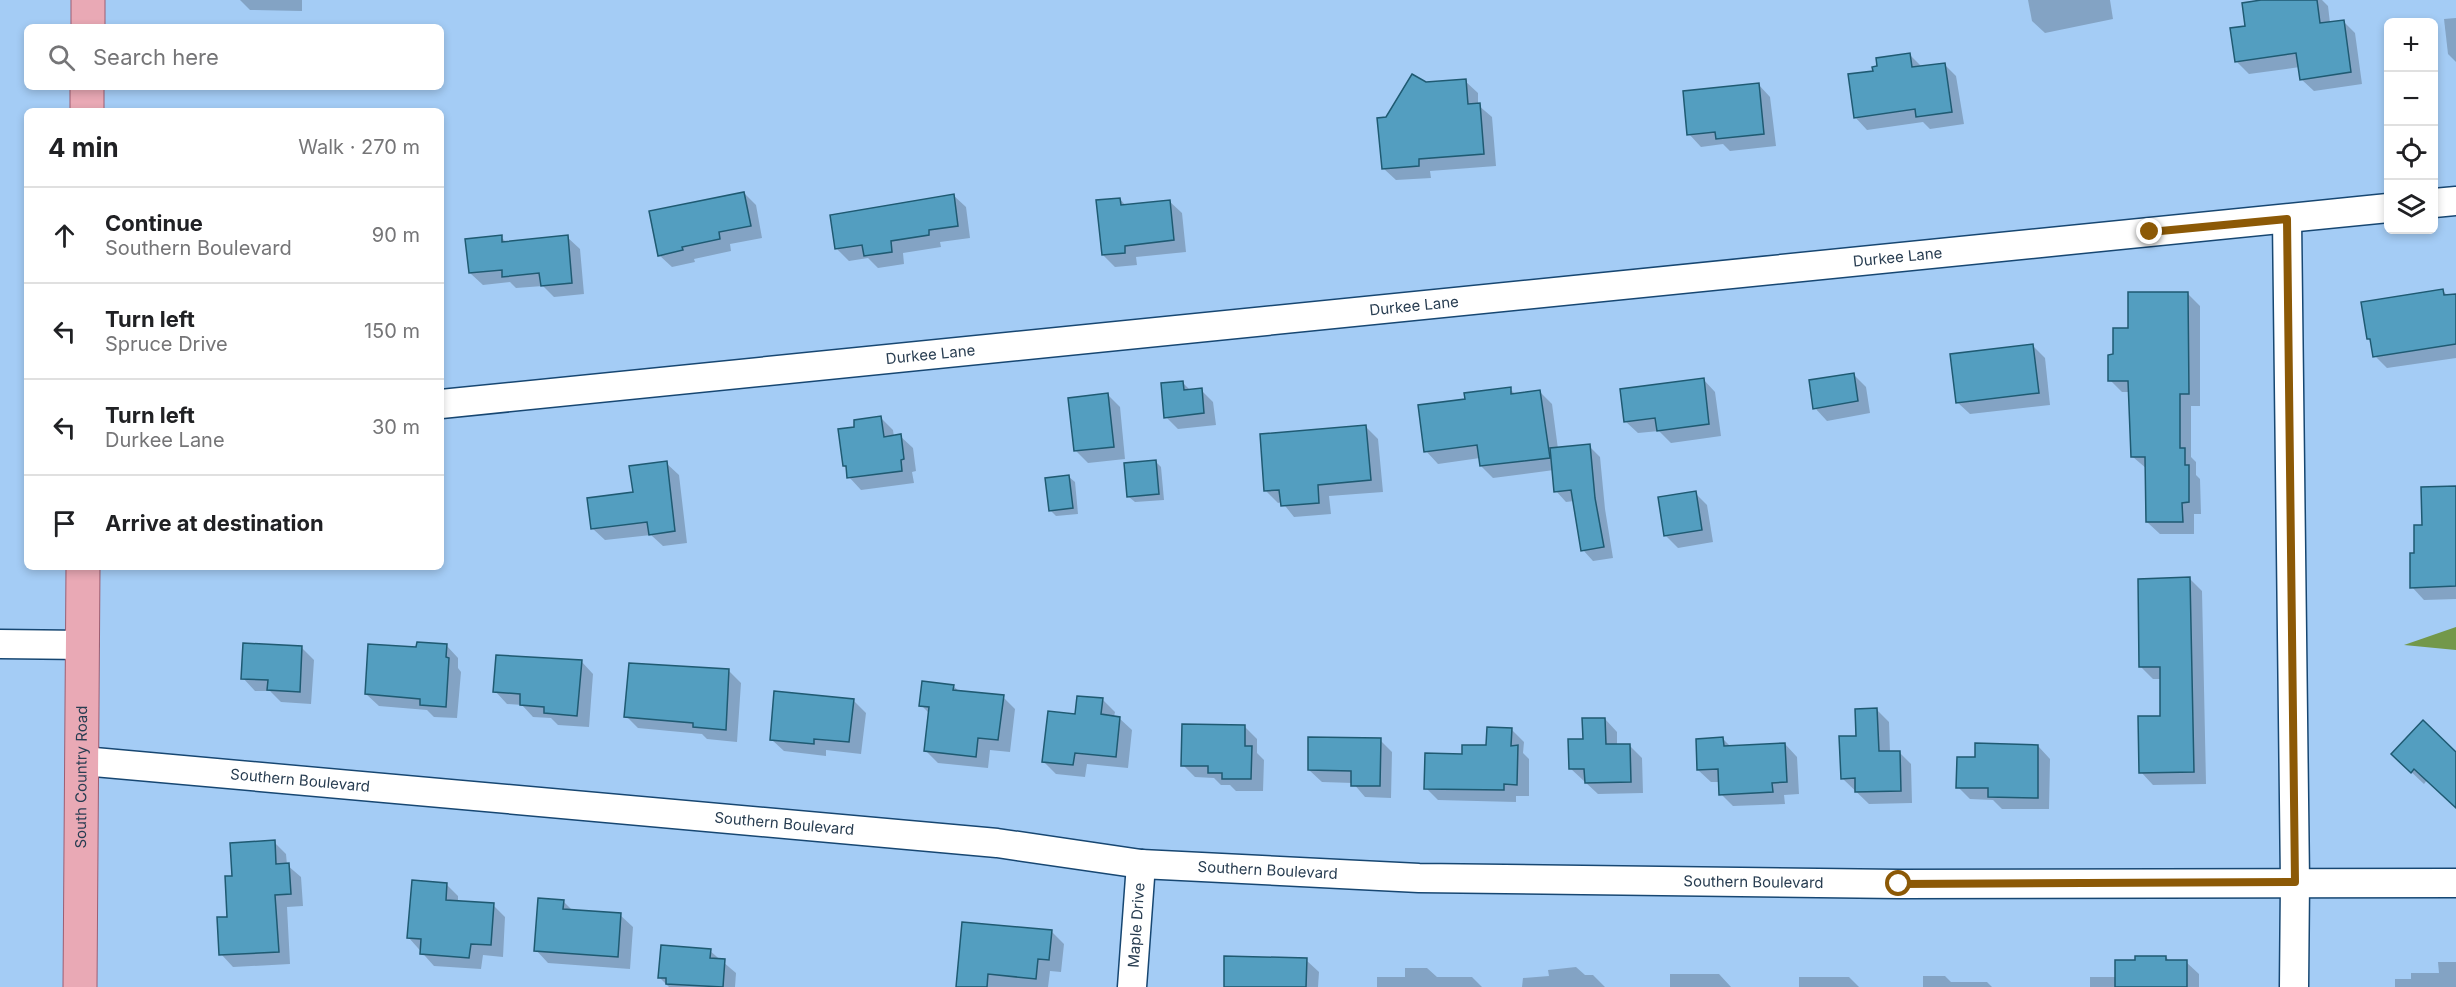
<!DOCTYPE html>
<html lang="en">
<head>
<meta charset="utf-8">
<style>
  body { margin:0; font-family:Inter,sans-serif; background:#f6f6f6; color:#202124 }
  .controls { position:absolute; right:18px; top:18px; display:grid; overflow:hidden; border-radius:9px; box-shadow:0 3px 9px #0003 }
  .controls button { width:54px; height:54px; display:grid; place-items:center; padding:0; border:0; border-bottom:2px solid #e0e0e0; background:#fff; color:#202124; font:30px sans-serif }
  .stop { position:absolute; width:18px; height:18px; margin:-14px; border:4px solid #8c5906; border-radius:50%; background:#fff }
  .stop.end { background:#8c5906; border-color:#fff; box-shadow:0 2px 6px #0008 }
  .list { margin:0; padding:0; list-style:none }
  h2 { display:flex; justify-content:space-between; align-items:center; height:78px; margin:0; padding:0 24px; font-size:26px }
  h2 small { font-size:20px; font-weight:400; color:#757577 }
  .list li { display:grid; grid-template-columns:39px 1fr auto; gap:18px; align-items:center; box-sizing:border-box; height:96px; padding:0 24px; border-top:2px solid #e0e0e0 }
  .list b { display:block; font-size:22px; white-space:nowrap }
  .list p { margin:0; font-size:20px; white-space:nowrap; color:#757577 }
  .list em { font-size:20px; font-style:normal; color:#757577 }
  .icon { flex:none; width:33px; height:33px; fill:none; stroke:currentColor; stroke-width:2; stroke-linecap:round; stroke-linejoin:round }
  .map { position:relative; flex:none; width:2456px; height:987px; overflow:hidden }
  .search { position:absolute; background:#fff; box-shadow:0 3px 9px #0003; left:24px; top:24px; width:420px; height:66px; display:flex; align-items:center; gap:15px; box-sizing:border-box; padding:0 21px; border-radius:9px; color:#757577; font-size:22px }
  .panel { position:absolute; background:#fff; box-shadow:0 3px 9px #0003; left:24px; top:108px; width:420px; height:462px; border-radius:9px }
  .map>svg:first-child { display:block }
</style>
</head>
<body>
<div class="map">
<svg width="2456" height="987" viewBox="0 0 2456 987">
  <rect width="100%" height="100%" fill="#a4ccf5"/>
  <polygon fill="#73984a" points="2456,627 2456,650 2404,645"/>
  <g fill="#0003">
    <polygon points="240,0 302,0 302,11 250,10"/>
    <polygon points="2028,0 2110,0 2113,19 2045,33 2032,21"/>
    <polygon points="2272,0 2322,0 2328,6 2330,23 2343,21 2355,33 2362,84 2314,91 2301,79 2300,67 2249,74 2236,61 2246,27"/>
    <polygon points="2456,18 2456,62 2448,54 2444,19"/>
    <polygon points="1910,55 1922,67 1944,64 1956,76 1964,124 1930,129 1923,122 1867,130 1855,117"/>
    <polygon points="1465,81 1478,93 1478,105 1492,117 1496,166 1430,171 1431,178 1396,180 1383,168 1387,119 1425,84"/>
    <polygon points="1758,84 1770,97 1776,146 1730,151 1723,144 1701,147 1689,134"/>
    <polygon points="744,193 756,205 762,238 730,244 731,251 694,259 695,262 672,267 659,255"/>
    <polygon points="953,195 966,207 970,238 940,242 941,247 903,253 904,264 878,268 868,258 849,261 837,249"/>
    <polygon points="1120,199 1126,206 1169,201 1182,213 1186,252 1136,257 1137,265 1115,267 1103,255"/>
    <polygon points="501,237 507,243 567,237 580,249 584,294 554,297 543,286 516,288 510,282 483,285 470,273"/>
    <polygon points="2443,291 2448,296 2456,295 2456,358 2387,368 2375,356 2373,342 2368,338"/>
    <polygon points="2187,293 2200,306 2200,406 2191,406 2191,457 2196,462 2196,475 2200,479 2201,514 2194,514 2194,534 2160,534 2147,522 2147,469 2133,457 2130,392 2122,392 2110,380 2115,356 2130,329"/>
    <polygon points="2033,346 2045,358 2050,405 1970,414 1957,402"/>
    <polygon points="1854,375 1866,387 1870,413 1827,421 1815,408"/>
    <polygon points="1703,379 1715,392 1721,436 1671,443 1659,431 1638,433 1625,421"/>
    <polygon points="1183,383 1191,391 1201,390 1213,402 1216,425 1178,429 1166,417"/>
    <polygon points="1510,389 1516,395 1540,392 1552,404 1558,449 1589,446 1600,457 1605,509 1613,558 1593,561 1583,550 1574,501 1566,502 1556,491 1554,470 1493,478 1481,466 1480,458 1438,464 1426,451 1467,400"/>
    <polygon points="1107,394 1120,407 1125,459 1088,463 1076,451"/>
    <polygon points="881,418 893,430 894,437 900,436 913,448 916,471 912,472 914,483 861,490 849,477 848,469 844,466 856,428"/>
    <polygon points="1366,427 1378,439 1383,492 1329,496 1331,514 1294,517 1282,502 1278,503 1266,491"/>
    <polygon points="1155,461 1161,467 1164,500 1135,502 1129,497"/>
    <polygon points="666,463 679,475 687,543 663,546 651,535 605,540 592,528 635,493"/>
    <polygon points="1069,477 1075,482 1078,514 1056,516 1050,510"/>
    <polygon points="2456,488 2456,599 2424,600 2412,587 2416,554 2423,526"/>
    <polygon points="1695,493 1707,505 1713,542 1678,548 1665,535"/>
    <polygon points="263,567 289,567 266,570"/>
    <polygon points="2190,579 2202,591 2206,784 2153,785 2141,772 2161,717 2161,679 2153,679 2141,667"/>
    <polygon points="446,645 458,658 458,668 461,672 457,718 434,717 427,710 379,706 366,694 417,649"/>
    <polygon points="301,647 314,660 311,704 281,702 270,691 255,691 243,678"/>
    <polygon points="581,661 593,674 589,727 558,725 551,718 533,717 522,705 507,704 495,691"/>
    <polygon points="728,670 741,683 737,742 707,739 702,734 638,728 626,716"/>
    <polygon points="953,686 960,692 1003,697 1015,709 1010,752 990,750 988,768 938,763 926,751 930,714 921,705"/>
    <polygon points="853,700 866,713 861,754 826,750 826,756 784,751 771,739"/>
    <polygon points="1103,700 1115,712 1114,717 1119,718 1132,730 1128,768 1087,764 1085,777 1056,774 1044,762 1076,716"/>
    <polygon points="1877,710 1889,722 1890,752 1899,752 1911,764 1912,803 1869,804 1842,778 1858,737"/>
    <polygon points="1605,719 1617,732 1617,746 1629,745 1642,758 1643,793 1598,794 1570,768"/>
    <polygon points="1245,727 1257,739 1257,753 1264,760 1263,791 1236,791 1230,785 1221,785 1214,778 1195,777 1183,765"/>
    <polygon points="1511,729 1524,742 1523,753 1529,759 1529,796 1516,796 1516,802 1438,800 1426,788 1464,756 1488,747"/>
    <polygon points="1723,739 1731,747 1785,744 1797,757 1799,794 1784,795 1785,804 1733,806 1721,794 1720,782 1711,782 1698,770"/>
    <polygon points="1380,740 1392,752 1391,798 1365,797 1353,783 1322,782 1309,770"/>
    <polygon points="2038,746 2050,759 2049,809 2002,809 1993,800 1970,799 1958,787 1976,759"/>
    <polygon points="2456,754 2456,807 2427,780 2424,784 2405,766"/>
    <polygon points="274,842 286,854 287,865 301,877 303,906 287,907 290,964 233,967 221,954 229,918"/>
    <polygon points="446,884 458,896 458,902 493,905 505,917 503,957 483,955 481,969 434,966 409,938"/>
    <polygon points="563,901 573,911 620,915 633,927 630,969 548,963 536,950"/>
    <polygon points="1052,932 1064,944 1061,972 1050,971 1048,987 958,987"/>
    <polygon points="710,951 736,973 735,987 669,987 659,977"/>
    <polygon points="2166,957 2170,962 2186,962 2199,974 2199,987 2090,987 2090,977 2117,977 2136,961"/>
    <polygon points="1306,960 1319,972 1318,987 1225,987"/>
    <polygon points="2438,962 2456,962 2456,987 2395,987 2395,979 2411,979 2411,973 2439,973"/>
    <polygon points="1576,967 1585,975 1593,975 1605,987 1522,987 1523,978 1549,976 1548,970"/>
    <polygon points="1405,968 1427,968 1437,977 1472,977 1482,987 1377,987 1377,977 1405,977"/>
    <polygon points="1670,974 1719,974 1731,987 1656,987 1670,987"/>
    <polygon points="1923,976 1945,976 1951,982 1987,982 1992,987 1923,987"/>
    <polygon points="1799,977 1849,977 1859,987 1799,987"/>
  </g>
  <g fill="#539ec0" stroke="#1f5a72" stroke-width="1.5">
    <polygon points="2261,0 2317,0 2320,23 2344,20 2351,72 2300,80 2296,53 2235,62 2230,28 2245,26 2242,3"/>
    <polygon points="1910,53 1912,67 1945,63 1952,112 1916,117 1915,109 1854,118 1848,74 1873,71 1872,67 1877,66 1876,58"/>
    <polygon points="1412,74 1426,82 1466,79 1468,104 1480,103 1484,154 1419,159 1419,166 1382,169 1377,118 1386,117"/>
    <polygon points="1759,83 1764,134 1716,139 1715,132 1687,135 1683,91"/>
    <polygon points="744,192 751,226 719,232 720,239 682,247 683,250 658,256 649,211"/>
    <polygon points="954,194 958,226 929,230 929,235 891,241 892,252 864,256 862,245 835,249 830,215"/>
    <polygon points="1120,198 1121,205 1170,200 1174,240 1125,246 1125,253 1102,255 1096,200"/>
    <polygon points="502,235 502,242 568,235 572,283 541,286 539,273 502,277 502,270 469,273 465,239"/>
    <polygon points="2443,289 2444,295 2456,294 2456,344 2373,357 2370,339 2367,339 2361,302"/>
    <polygon points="2128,292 2188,292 2189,394 2180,394 2180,448 2185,448 2185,465 2189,465 2189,502 2182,503 2183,522 2146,522 2145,457 2131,457 2128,381 2108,381 2108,355 2113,354 2113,328 2128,328"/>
    <polygon points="2033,344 2039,393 1956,403 1950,354"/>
    <polygon points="1854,373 1858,401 1813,409 1809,380"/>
    <polygon points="1704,378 1709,424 1657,431 1655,418 1624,422 1620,389"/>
    <polygon points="1183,381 1184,390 1202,388 1204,413 1164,418 1161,383"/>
    <polygon points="1511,387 1511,394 1540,390 1550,458 1480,466 1477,445 1424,452 1418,405 1465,399 1464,393"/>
    <polygon points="1108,393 1114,447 1074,451 1068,398"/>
    <polygon points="881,416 884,437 901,434 904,459 901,460 902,471 847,478 846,466 843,466 838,429 854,427 854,420"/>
    <polygon points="1366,425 1371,480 1318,485 1319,503 1281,506 1279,490 1264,491 1260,434"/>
    <polygon points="1590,444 1595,498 1604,547 1581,551 1571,490 1554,492 1550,448"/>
    <polygon points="1156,460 1159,494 1127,497 1124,463"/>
    <polygon points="667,461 675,531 649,535 647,522 591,529 587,498 633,492 629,466"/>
    <polygon points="1069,475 1073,508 1049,511 1045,478"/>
    <polygon points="2456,486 2456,586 2410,588 2410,553 2414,553 2414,525 2422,525 2421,487"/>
    <polygon points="1696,491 1702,530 1664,536 1658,497"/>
    <polygon points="2190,577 2194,772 2139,773 2138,716 2160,716 2160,667 2139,667 2138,579"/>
    <polygon points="417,642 447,644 446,657 449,658 446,707 420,705 420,699 365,694 368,644 416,647"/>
    <polygon points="243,643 302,646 300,692 267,690 268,680 241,679"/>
    <polygon points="496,655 582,660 577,716 544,713 544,707 520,705 520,694 493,692"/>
    <polygon points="629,663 729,669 726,730 693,727 693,723 624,717"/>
    <polygon points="922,681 954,685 953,690 1004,695 998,740 978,738 976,757 924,751 929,707 919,706"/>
    <polygon points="774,691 854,699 849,742 814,739 814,744 770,740"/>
    <polygon points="1077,696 1103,698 1101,714 1120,717 1116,757 1075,753 1073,765 1042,762 1048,711 1075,714"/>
    <polygon points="1877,708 1879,751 1900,751 1901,791 1855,792 1855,778 1841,779 1839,736 1856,736 1855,709"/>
    <polygon points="1582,718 1605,718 1606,744 1630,744 1631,782 1585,783 1584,769 1569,769 1568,739 1583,739"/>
    <polygon points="2423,720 2456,752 2456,808 2414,769 2411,773 2391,754"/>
    <polygon points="1182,724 1245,725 1245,746 1252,746 1251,779 1222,779 1222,773 1208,773 1208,766 1181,766"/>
    <polygon points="1487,727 1512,728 1511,746 1518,745 1517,785 1504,784 1504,790 1424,789 1425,753 1462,754 1462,745 1486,745"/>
    <polygon points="1308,737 1381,738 1380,786 1351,786 1351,771 1308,770"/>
    <polygon points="1723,737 1724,746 1785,743 1787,782 1772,783 1773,792 1719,795 1718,769 1697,770 1696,739"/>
    <polygon points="1975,743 2038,745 2038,798 1988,797 1988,788 1956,788 1957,757 1975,757"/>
    <polygon points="275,840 276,864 289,863 291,894 275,895 279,952 219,955 217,917 227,917 225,876 232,876 230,843"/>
    <polygon points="412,880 447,883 446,900 494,903 491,945 471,944 469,958 420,954 421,939 407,938"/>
    <polygon points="538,898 564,900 563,909 621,913 618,957 534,951"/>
    <polygon points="962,922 1052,930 1049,960 1038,959 1036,979 988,974 987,987 956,987"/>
    <polygon points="661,945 711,949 710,958 725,959 723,987 666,984 666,978 658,978"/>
    <polygon points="1224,956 1307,958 1306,987 1224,987"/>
    <polygon points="2135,956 2166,956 2166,960 2187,960 2187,987 2115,987 2115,960 2135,960"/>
  </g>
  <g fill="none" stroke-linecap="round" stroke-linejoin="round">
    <defs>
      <g id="minor">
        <polyline points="2434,203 2456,201"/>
        <polyline points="2287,219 2295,882 2294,987"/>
        <path id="s1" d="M441,404L2388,208"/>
        <polyline points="0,644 84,645"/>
        <path id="s2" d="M83,761L997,843L1141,864L1419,878L1899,884L2456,883"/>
        <path id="s3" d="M1132,987L1141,864"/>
      </g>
      <g id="major">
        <polyline points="88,27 88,0"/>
        <polyline points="87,111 87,87"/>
        <path id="s4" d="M80,987L83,567"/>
      </g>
    </defs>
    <use href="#minor" stroke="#174772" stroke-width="31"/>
    <use href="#major" stroke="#9c5e72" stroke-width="35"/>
    <use href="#minor" stroke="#fff" stroke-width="28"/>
    <use href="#major" stroke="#e9a9b5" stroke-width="33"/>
  </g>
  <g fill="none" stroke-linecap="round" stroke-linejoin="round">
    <polyline stroke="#8c5906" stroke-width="8" points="1899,884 2295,882 2287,219 2150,232"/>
  </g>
  <g text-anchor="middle" stroke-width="4.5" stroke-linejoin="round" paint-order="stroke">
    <g font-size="15" fill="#283d51" stroke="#a4ccf5">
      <text dy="5" stroke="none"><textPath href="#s1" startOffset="1464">Durkee Lane</textPath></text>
      <text dy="5" stroke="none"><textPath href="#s1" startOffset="978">Durkee Lane</textPath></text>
      <text dy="5" stroke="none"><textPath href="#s1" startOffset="492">Durkee Lane</textPath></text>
      <text dy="5" stroke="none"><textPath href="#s4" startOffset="210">South Country Road</textPath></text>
      <text dy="5" stroke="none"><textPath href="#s2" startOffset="218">Southern Boulevard</textPath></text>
      <text dy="5" stroke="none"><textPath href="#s2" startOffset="704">Southern Boulevard</textPath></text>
      <text dy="5" stroke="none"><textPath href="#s2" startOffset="1190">Southern Boulevard</textPath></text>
      <text dy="5" stroke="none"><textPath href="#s2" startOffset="1676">Southern Boulevard</textPath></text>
      <text dy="5" stroke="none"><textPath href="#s3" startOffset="62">Maple Drive</textPath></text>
    </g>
  </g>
</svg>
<div class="controls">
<button>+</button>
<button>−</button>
<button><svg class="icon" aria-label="locate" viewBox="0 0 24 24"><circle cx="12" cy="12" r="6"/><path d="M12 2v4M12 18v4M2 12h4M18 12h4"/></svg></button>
<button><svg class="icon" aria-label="layers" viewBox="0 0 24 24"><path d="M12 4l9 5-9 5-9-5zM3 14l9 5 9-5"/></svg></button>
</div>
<div class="stop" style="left:1899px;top:884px"></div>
<div class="stop end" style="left:2150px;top:232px"></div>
<div class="search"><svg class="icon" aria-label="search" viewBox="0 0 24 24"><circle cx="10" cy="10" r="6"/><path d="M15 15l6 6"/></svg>Search here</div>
<section class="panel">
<h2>4 min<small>Walk · 270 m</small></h2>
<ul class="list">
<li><svg class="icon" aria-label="ahead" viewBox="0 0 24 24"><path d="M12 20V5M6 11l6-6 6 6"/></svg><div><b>Continue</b><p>Southern Boulevard</p></div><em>90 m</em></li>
<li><svg class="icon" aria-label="left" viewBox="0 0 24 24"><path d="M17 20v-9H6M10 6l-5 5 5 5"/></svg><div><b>Turn left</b><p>Spruce Drive</p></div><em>150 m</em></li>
<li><svg class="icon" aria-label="left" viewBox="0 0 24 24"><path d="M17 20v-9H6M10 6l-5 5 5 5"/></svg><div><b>Turn left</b><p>Durkee Lane</p></div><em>30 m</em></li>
<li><svg class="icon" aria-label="arrive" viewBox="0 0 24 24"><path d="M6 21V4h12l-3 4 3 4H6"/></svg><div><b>Arrive at destination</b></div></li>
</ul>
</section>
</div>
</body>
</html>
